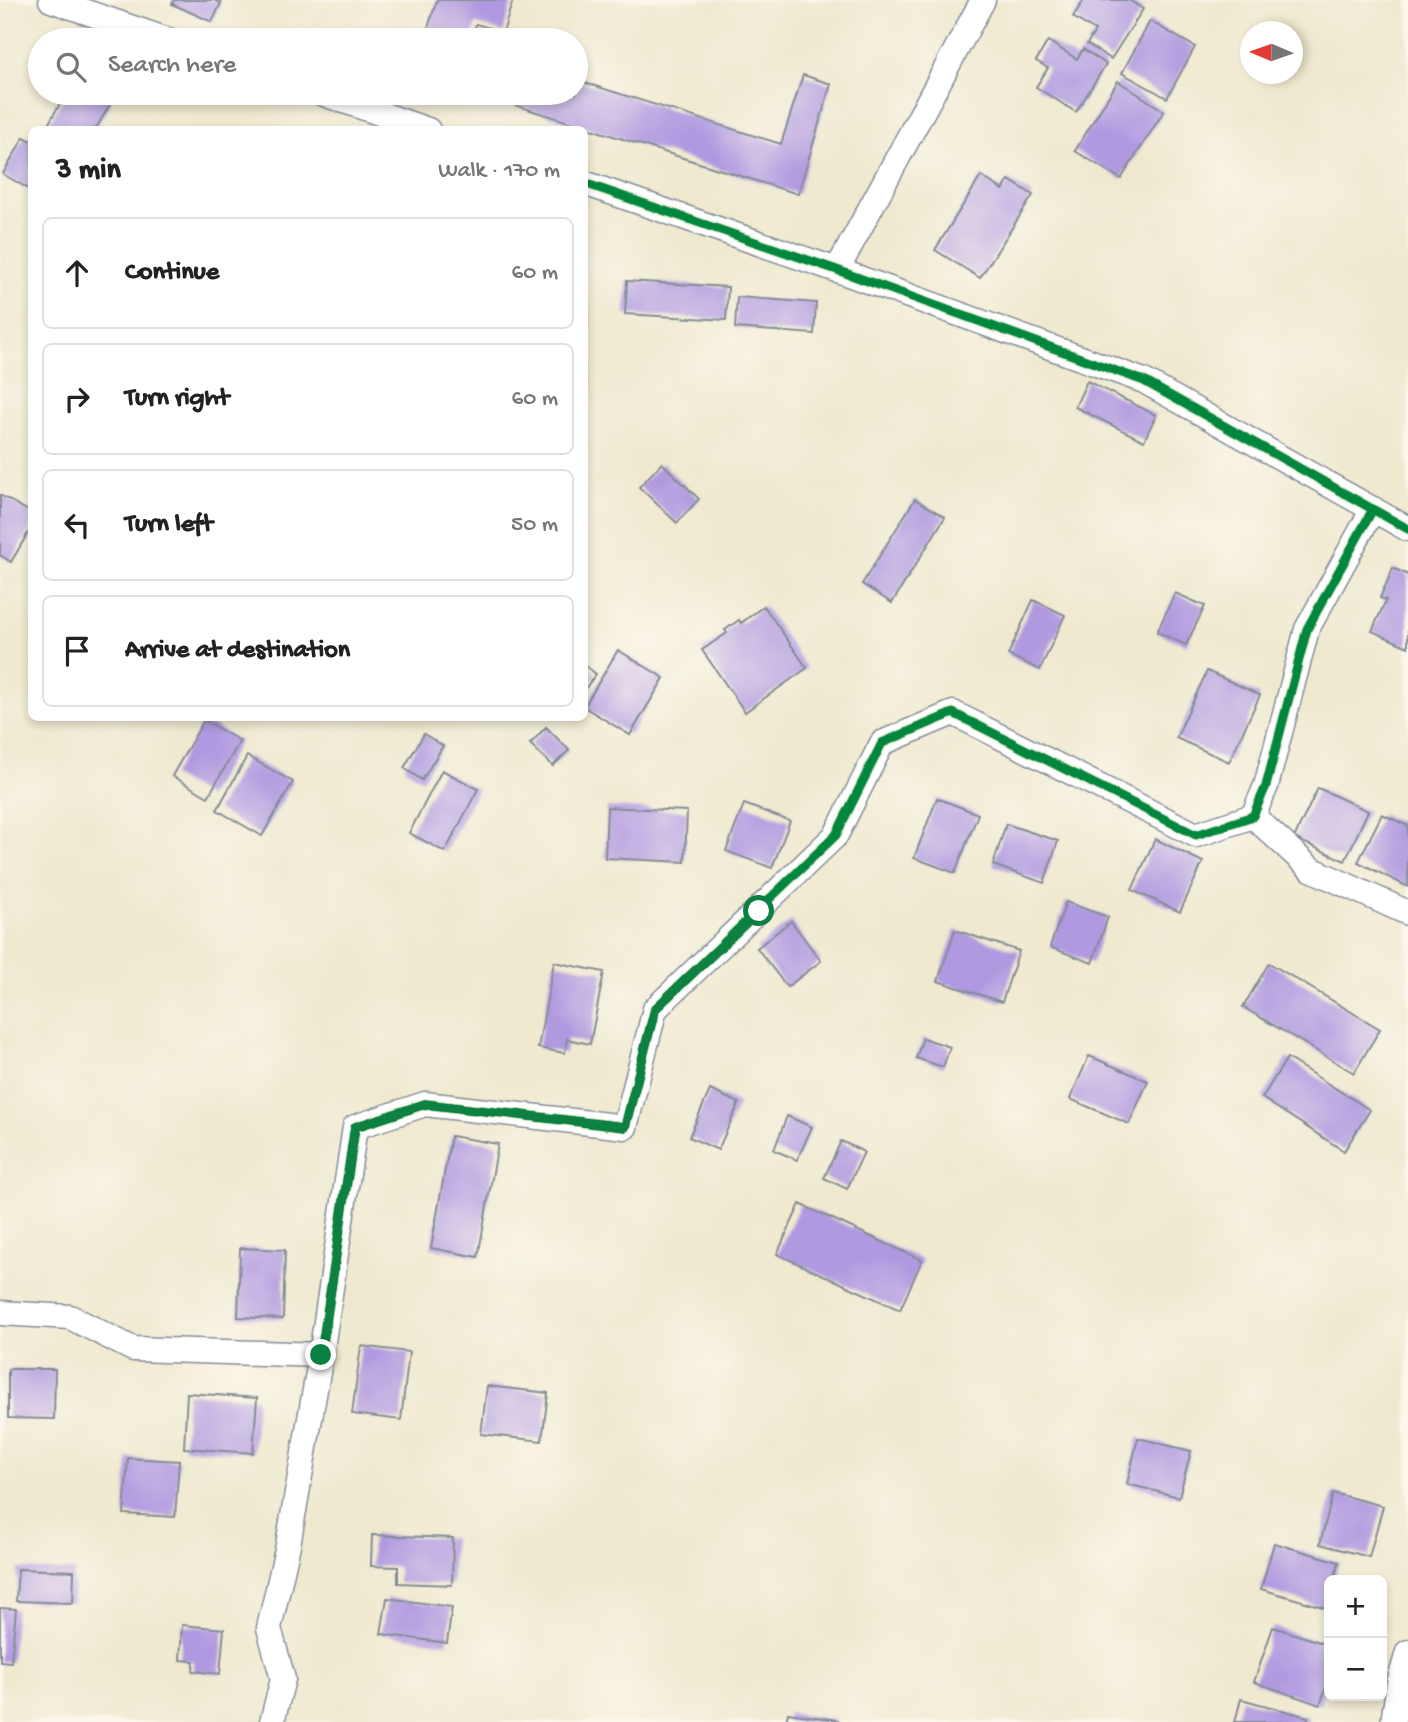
<!DOCTYPE html>
<html lang="en">
<head>
<meta charset="utf-8">
<style>
  body { margin:0; font-family:"Gochi Hand",sans-serif; background:#f6f6f6; color:#222 }
  .controls { position:absolute; right:21px; bottom:21px; display:grid; overflow:hidden; border-radius:10px; box-shadow:0 4px 10px #0003 }
  .controls button { width:63px; height:63px; display:grid; place-items:center; padding:0; border:0; border-bottom:2px solid #e0e0e0; background:#fff; color:#222; font:35px sans-serif }
  .compass { position:absolute; left:1240px; top:21px; width:63px; height:63px; border-radius:50%; background:#fff; box-shadow:0 4px 10px #0003; rotate:272deg }
  .stop { position:absolute; width:21px; height:21px; margin:-16px; border:5px solid #0b8043; border-radius:50%; background:#fff }
  .stop.end { background:#0b8043; border-color:#fff; box-shadow:0 2px 7px #0008 }
  .list { margin:0; padding:0; list-style:none }
  h2 { display:flex; justify-content:space-between; align-items:center; height:91px; margin:0; padding:0 28px; font-size:30px }
  h2 small { font-size:23px; font-weight:400; color:#767676 }
  .list li { display:grid; grid-template-columns:46px 1fr auto; gap:21px; align-items:center; box-sizing:border-box; height:112px; margin:0 14px 14px; padding:0 14px; border:2px solid #e0e0e0; border-radius:10px }
  .list b { display:block; font-size:26px; white-space:nowrap }
  .list em { font-size:23px; font-style:normal; color:#767676 }
  .icon { flex:none; width:38px; height:38px; fill:none; stroke:currentColor; stroke-width:2; stroke-linecap:round; stroke-linejoin:round }
  .map { position:relative; flex:none; width:1408px; height:1722px; overflow:hidden }
  .search { position:absolute; background:#fff; box-shadow:0 4px 10px #0003; left:28px; top:28px; width:560px; height:77px; display:flex; align-items:center; gap:18px; box-sizing:border-box; padding:0 24px; border-radius:38px; color:#767676; font-size:26px }
  .panel { position:absolute; background:#fff; box-shadow:0 4px 10px #0003; left:28px; top:126px; width:560px; height:595px; border-radius:10px }
  .map>svg:first-child { display:block }
</style>
</head>
<body>
<div class="map">
<svg width="1408" height="1722" viewBox="0 0 1408 1722">
  <rect width="100%" height="100%" fill="#fbf7ec"/>
  <filter id="ink" filterUnits="userSpaceOnUse"><feTurbulence type="fractalNoise" baseFrequency=".0143" numOctaves="2"/><feDisplacementMap in="SourceGraphic" scale="14" xChannelSelector="R" yChannelSelector="G"/><feConvolveMatrix kernelMatrix="1 2 1 2 8 2 1 2 1" color-interpolation-filters="sRGB"/></filter>
  <filter id="wash" filterUnits="userSpaceOnUse"><feTurbulence type="fractalNoise" baseFrequency=".00686" numOctaves="4" result="noise"/><feDisplacementMap in="SourceGraphic" scale="28" xChannelSelector="R" yChannelSelector="G"/><feGaussianBlur stdDeviation="1.57" result="paint"/><feColorMatrix in="noise" values="0 0 0 0 0 0 0 0 0 0 0 0 0 0 0 0 0 1.4 0 .05"/><feComposite in="paint" operator="in"/></filter>
  <g filter="url(#wash)">
    <rect width="100%" height="100%" fill="#efe9cf"/>
    <g id="blocks">
      <g fill="#af99e0">
        <polygon points="174,0 214,0 221,3 212,22 172,4"/>
        <polygon points="437,0 513,0 503,32 476,24 471,40 424,40"/>
        <polygon points="1084,0 1129,0 1143,9 1111,59 1087,44 1095,31 1073,17"/>
        <polygon points="1150,21 1195,47 1167,98 1122,73"/>
        <polygon points="1048,41 1077,59 1083,49 1106,64 1076,112 1036,87 1048,68 1036,61"/>
        <polygon points="803,75 831,84 798,194 476,93 576,93 576,80 781,144"/>
        <polygon points="1118,81 1164,111 1121,179 1075,151"/>
        <polygon points="66,93 98,93 112,101 95,130 45,130"/>
        <polygon points="24,137 32,141 32,191 3,174"/>
        <polygon points="981,176 1003,190 1009,180 1033,195 980,278 935,250"/>
        <polygon points="627,281 728,287 726,320 625,314"/>
        <polygon points="737,297 816,303 814,334 735,328"/>
        <polygon points="1087,381 1156,415 1144,441 1075,407"/>
        <polygon points="662,463 699,499 677,523 639,487"/>
        <polygon points="0,495 32,513 32,526 11,562 0,555"/>
        <polygon points="915,499 945,517 892,603 862,584"/>
        <polygon points="1393,568 1408,575 1408,647 1372,631 1386,600 1380,598"/>
        <polygon points="1175,593 1205,606 1186,645 1157,632"/>
        <polygon points="1033,600 1065,615 1040,670 1008,655"/>
        <polygon points="764,606 807,668 745,712 702,650 727,633 725,630 739,620 741,623"/>
        <polygon points="618,650 664,678 630,735 584,707"/>
        <polygon points="584,665 596,674 584,690"/>
        <polygon points="1207,671 1260,695 1229,762 1176,738"/>
        <polygon points="204,720 240,741 208,797 172,776"/>
        <polygon points="546,727 569,750 553,766 530,744"/>
        <polygon points="424,734 443,746 422,780 404,768"/>
        <polygon points="247,756 293,782 262,836 217,810"/>
        <polygon points="442,770 478,789 445,852 409,833"/>
        <polygon points="1318,788 1368,811 1345,861 1294,838"/>
        <polygon points="937,798 978,814 955,873 914,858"/>
        <polygon points="744,804 790,821 772,868 726,851"/>
        <polygon points="607,807 687,811 685,862 605,858"/>
        <polygon points="1382,814 1408,826 1408,887 1358,862"/>
        <polygon points="1006,824 1058,841 1044,883 993,865"/>
        <polygon points="1155,839 1203,862 1180,912 1132,890"/>
        <polygon points="1066,902 1108,917 1092,963 1050,947"/>
        <polygon points="791,921 821,961 787,987 757,948"/>
        <polygon points="955,930 1019,951 1002,1002 938,981"/>
        <polygon points="554,962 604,972 590,1044 567,1039 565,1053 538,1048"/>
        <polygon points="1269,963 1380,1029 1354,1073 1243,1007"/>
        <polygon points="923,1038 950,1047 943,1067 916,1058"/>
        <polygon points="1089,1056 1148,1081 1129,1124 1070,1099"/>
        <polygon points="1287,1058 1370,1110 1344,1151 1262,1098"/>
        <polygon points="710,1090 739,1103 718,1150 689,1137"/>
        <polygon points="787,1116 812,1127 797,1160 774,1150"/>
        <polygon points="451,1136 498,1144 478,1257 431,1248"/>
        <polygon points="841,1141 864,1152 847,1189 824,1178"/>
        <polygon points="800,1204 922,1260 900,1310 777,1254"/>
        <polygon points="240,1248 285,1250 283,1319 238,1317"/>
        <polygon points="361,1346 409,1352 401,1420 352,1414"/>
        <polygon points="8,1369 55,1369 54,1419 8,1418"/>
        <polygon points="487,1386 548,1393 542,1441 481,1434"/>
        <polygon points="187,1393 257,1398 253,1453 184,1448"/>
        <polygon points="1138,1438 1191,1451 1179,1497 1127,1484"/>
        <polygon points="128,1458 179,1461 175,1517 124,1514"/>
        <polygon points="1333,1493 1383,1506 1369,1557 1320,1544"/>
        <polygon points="372,1535 453,1538 452,1585 398,1583 398,1567 371,1566"/>
        <polygon points="1274,1543 1339,1562 1334,1580 1329,1580 1329,1596 1326,1608 1261,1589"/>
        <polygon points="18,1569 74,1571 73,1603 16,1601"/>
        <polygon points="387,1598 452,1607 447,1643 381,1634"/>
        <polygon points="0,1608 16,1609 11,1662 0,1661"/>
        <polygon points="182,1625 224,1629 220,1674 193,1671 194,1661 180,1660"/>
        <polygon points="1273,1627 1329,1645 1329,1679 1320,1705 1254,1682"/>
        <polygon points="1241,1699 1308,1717 1307,1722 1235,1722"/>
        <polygon points="788,1713 838,1720 838,1722 786,1722"/>
      </g>
    </g>
  </g>
  <g filter="url(#ink)">
    <use href="#blocks" fill-opacity="0" stroke="#858c96" stroke-width="2"/>
    <g fill="none" stroke-linecap="round" stroke-linejoin="round">
      <defs>
        <g id="street">
          <polyline points="51,0 168,40"/>
          <polyline points="321,93 428,130"/>
          <polyline points="584,183 837,270 1144,381 1408,529"/>
          <polyline points="837,270 983,0"/>
          <polyline points="1253,816 1311,869 1408,913"/>
          <polyline points="0,1313 70,1317 133,1349 321,1355 288,1545 269,1628 283,1679 272,1722"/>
          <polyline points="321,1355 355,1127 425,1104 625,1127 655,1009 836,835 882,743 953,713 1196,835 1253,816 1266,786 1307,629 1373,509"/>
          <polyline points="1393,1722 1399,1683 1408,1652"/>
        </g>
      </defs>
      <use href="#street" stroke="#858c96" stroke-width="27"/>
      <use href="#street" stroke="#fff" stroke-width="24"/>
      <defs>
        <g id="cycleway">
          <polyline points="584,183 837,270 1144,381 1408,529"/>
          <polyline points="321,1355 355,1127 425,1104 625,1127 655,1009 836,835 882,743 953,713 1196,835 1253,816 1266,786 1307,629 1373,509"/>
        </g>
      </defs>
      <use href="#cycleway" stroke="#fbf7ec" stroke-width="13"/>
      <use href="#cycleway" stroke="#00873e" stroke-width="9"/>
    </g>
  </g>
  <g fill="none" stroke-linecap="round" stroke-linejoin="round" filter="url(#ink)">
    <polyline stroke="#0b8043" stroke-width="9" points="321,1355 355,1127 425,1104 625,1127 655,1009 759,911"/>
  </g>
</svg>
<div class="controls">
<button>+</button>
<button>−</button>
</div>
<svg class="compass" viewBox="-18 -18 36 36"><path d="M0-13l5 13h-10z" fill="#e53935"/><path d="M0 13l5-13h-10z" fill="#767676"/></svg>
<div class="stop" style="left:759px;top:911px"></div>
<div class="stop end" style="left:321px;top:1355px"></div>
<div class="search"><svg class="icon" aria-label="search" viewBox="0 0 24 24"><circle cx="10" cy="10" r="6"/><path d="M15 15l6 6"/></svg>Search here</div>
<section class="panel">
<h2>3 min<small>Walk · 170 m</small></h2>
<ul class="list">
<li><svg class="icon" aria-label="ahead" viewBox="0 0 24 24"><path d="M12 20V5M6 11l6-6 6 6"/></svg><div><b>Continue</b></div><em>60 m</em></li>
<li><svg class="icon" aria-label="right" viewBox="0 0 24 24"><path d="M7 20v-9h11M14 6l5 5-5 5"/></svg><div><b>Turn right</b></div><em>60 m</em></li>
<li><svg class="icon" aria-label="left" viewBox="0 0 24 24"><path d="M17 20v-9H6M10 6l-5 5 5 5"/></svg><div><b>Turn left</b></div><em>50 m</em></li>
<li><svg class="icon" aria-label="arrive" viewBox="0 0 24 24"><path d="M6 21V4h12l-3 4 3 4H6"/></svg><div><b>Arrive at destination</b></div></li>
</ul>
</section>
</div>
</body>
</html>
